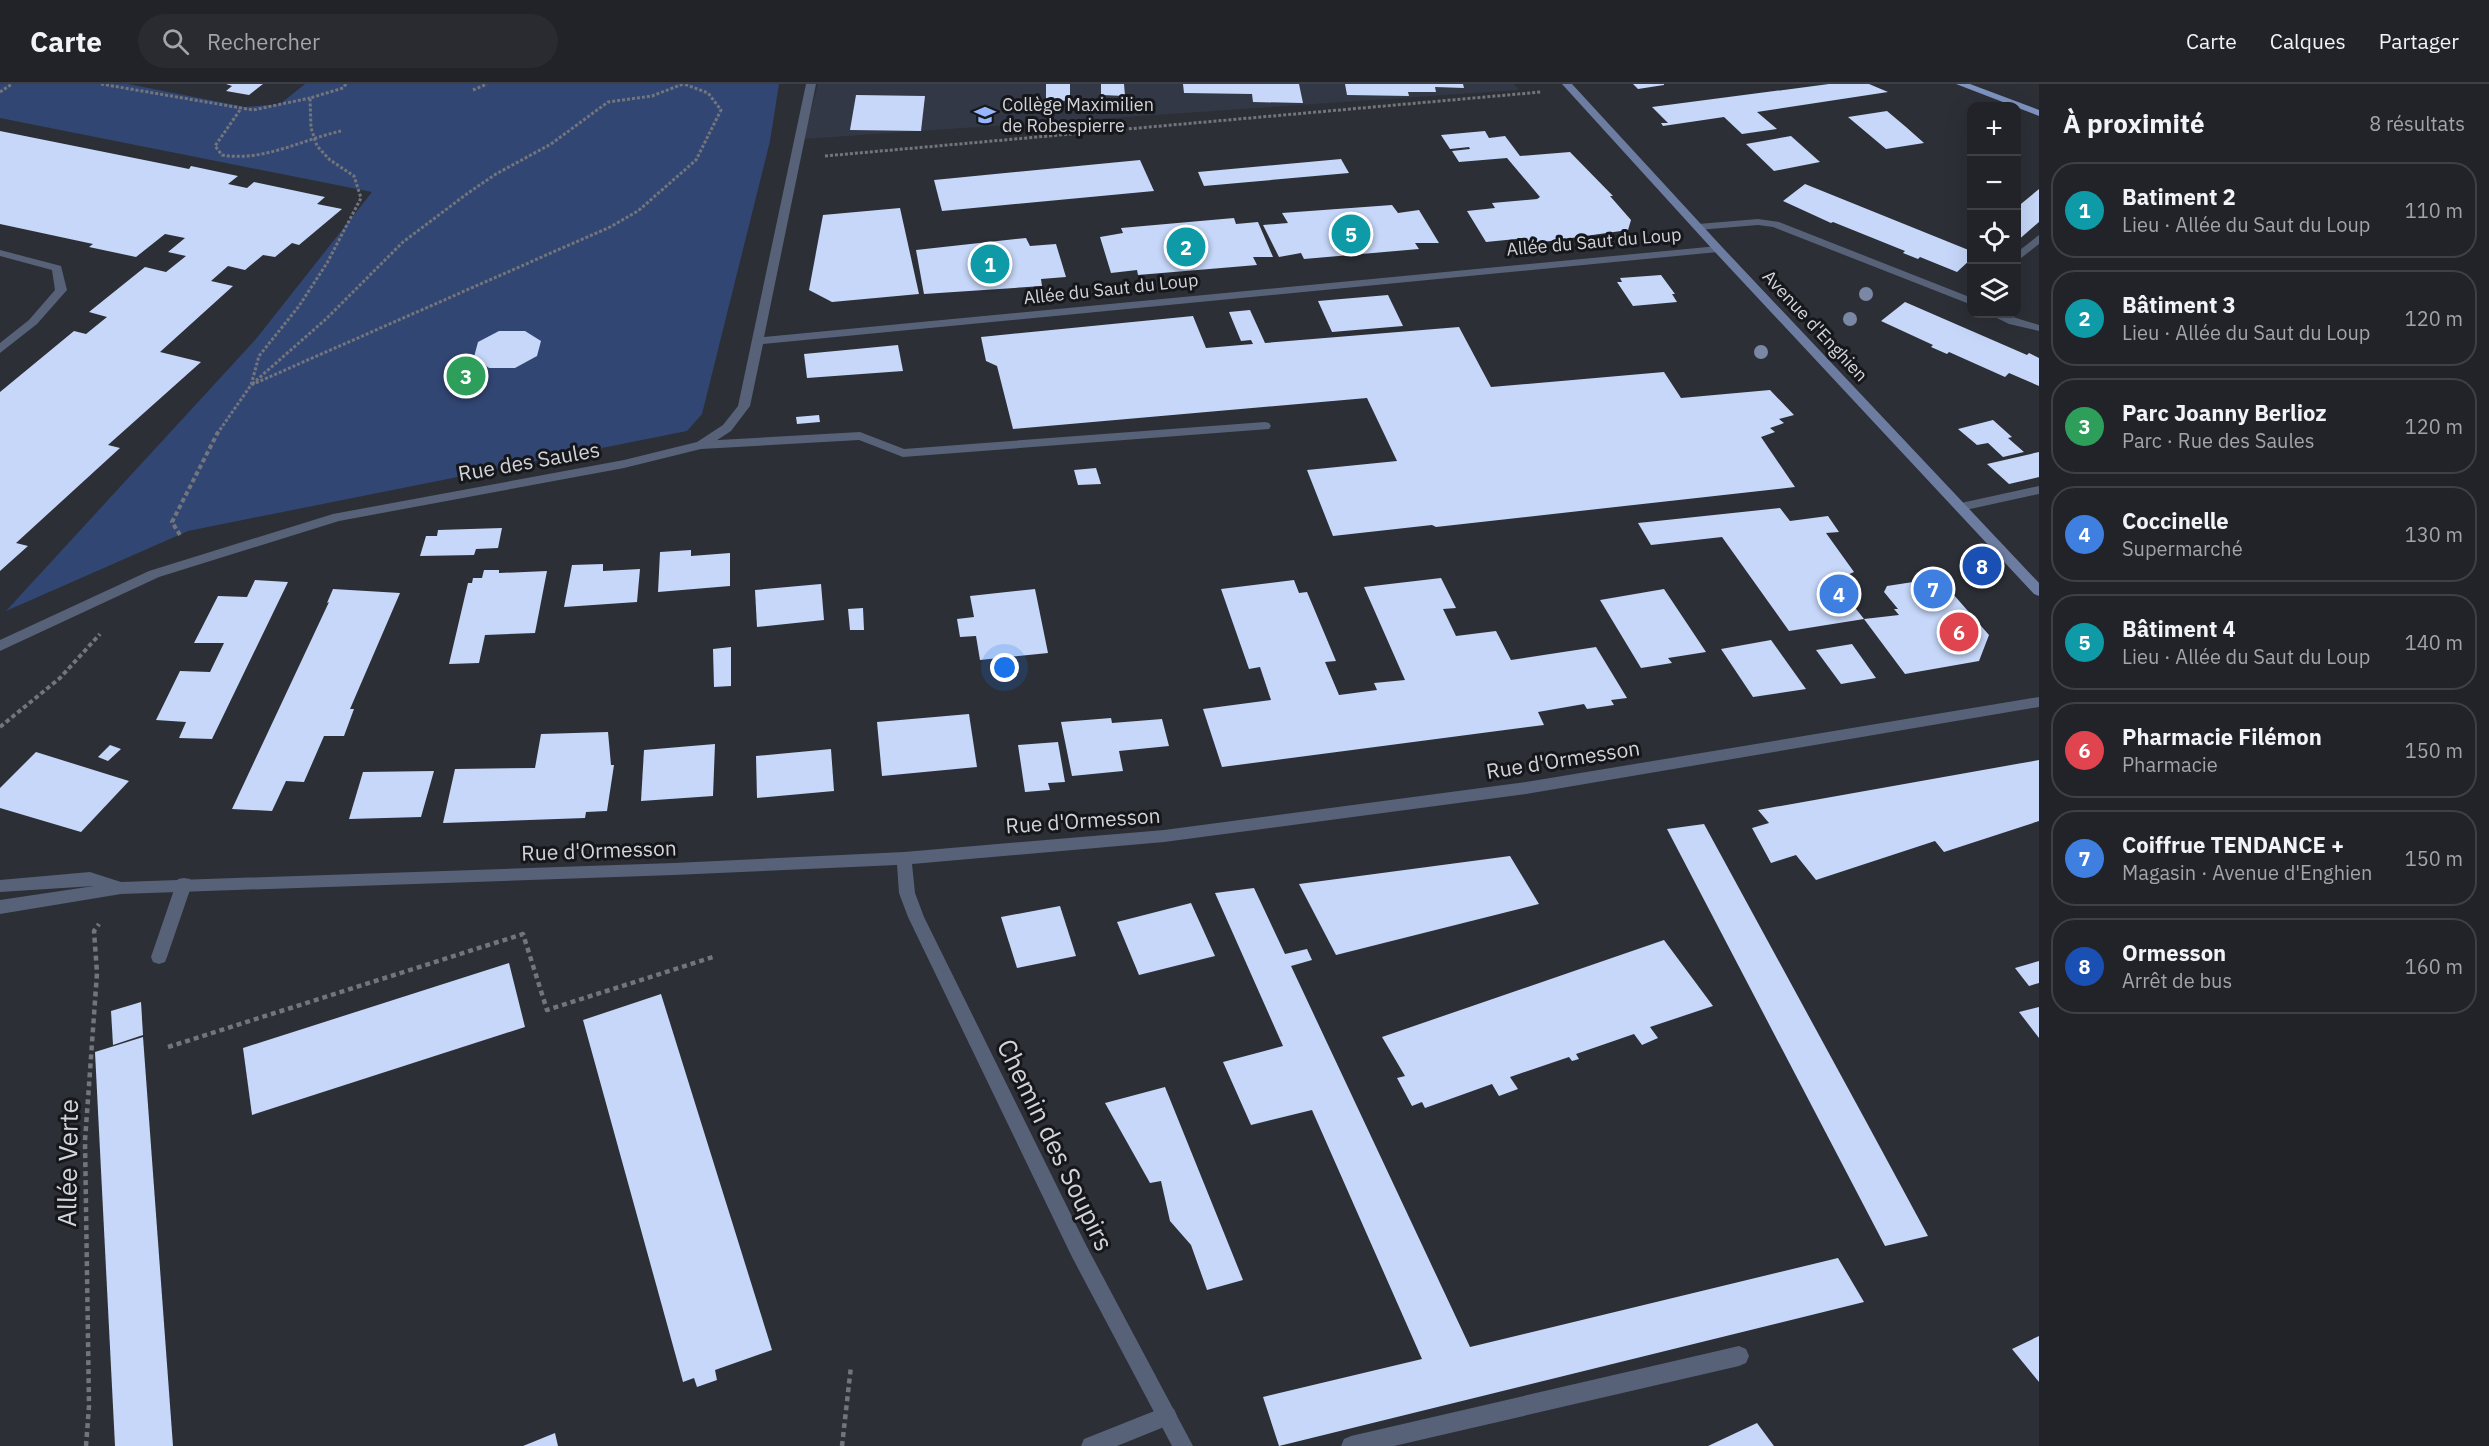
<!DOCTYPE html>
<html lang="fr">
<head>
<meta charset="utf-8">
<style>
  body { margin:0; font-family:"IBM Plex Sans",sans-serif; background:#292b30; color:#f1f3f6 }
  .controls { position:absolute; right:18px; top:18px; display:grid; overflow:hidden; border-radius:12px; box-shadow:0 6px 24px #0002 }
  .controls button { width:54px; height:54px; display:grid; place-items:center; padding:0; border:0; border-bottom:2px solid #3e4045; background:#212328; color:#f1f3f6; font:30px sans-serif }
  .you { position:absolute; left:1005px; top:584px; width:21px; height:21px; margin:-15px; border:4px solid #fff; border-radius:50%; background:#1a73e8; box-shadow:0 0 0 9px #1a73e833 }
  .badge { display:grid; place-items:center; width:39px; height:39px; border-radius:50%; background:#b45309; color:#fff; font-size:20px; font-weight:700 }
  .pin { position:absolute; translate:-50% -50%; border:3px solid #fff; box-shadow:0 2px 6px #0006 }
  .list { margin:0; padding:0; list-style:none }
  h2 { display:flex; justify-content:space-between; align-items:center; height:78px; margin:0; padding:0 24px; font-size:26px }
  h2 small { font-size:20px; font-weight:400; color:#a2a4a8 }
  .list li { display:grid; grid-template-columns:39px 1fr auto; gap:18px; align-items:center; box-sizing:border-box; height:96px; margin:0 12px 12px; padding:0 12px; border:2px solid #3e4045; border-radius:24px }
  .list b { display:block; font-size:22px; white-space:nowrap }
  .list p { margin:0; font-size:20px; white-space:nowrap; color:#a2a4a8 }
  .list em { font-size:20px; font-style:normal; color:#a2a4a8 }
  .icon { flex:none; width:33px; height:33px; fill:none; stroke:currentColor; stroke-width:2; stroke-linecap:round; stroke-linejoin:round }
  .map { position:relative; flex:none; width:2039px; height:1362px; overflow:hidden }
  header { display:flex; align-items:center; gap:36px; box-sizing:border-box; height:84px; padding:0 30px; background:#212328; border-bottom:2px solid #3e4045 }
  header strong { font-size:28px }
  nav { display:flex; gap:33px; margin-inline-start:auto; font-size:21px }
  .search { width:420px; height:54px; background:#292b30; display:flex; align-items:center; gap:15px; box-sizing:border-box; padding:0 21px; border-radius:33px; color:#a2a4a8; font-size:22px }
  main { display:flex }
  aside { flex:1; background:#212328 }
  .map>svg:first-child { display:block }
</style>
</head>
<body>
<header>
<strong>Carte</strong>
<div class="search"><svg class="icon" aria-label="search" viewBox="0 0 24 24"><circle cx="10" cy="10" r="6"/><path d="M15 15l6 6"/></svg>Rechercher</div>
<nav><a>Carte</a><a>Calques</a><a>Partager</a></nav>
</header>
<main>
<div class="map">
<svg width="2039" height="1362" viewBox="0 0 2039 1362">
  <rect width="100%" height="100%" fill="#2c2f36"/>
  <polygon fill="#323845" points="818,0 1514,0 1519,6 803,55"/>
  <polygon fill="#324673" points="0,0 128,0 245,23 280,20 305,0 779,0 770,57 702,330 687,347 188,447 6,527 256,255 372,108 0,34"/>
  <g fill="#c6d7f9">
    <polygon points="226,0 263,0 249,11 226,7 232,2"/>
    <polygon points="1046,0 1070,0 1070,17 1046,16"/>
    <polygon points="1101,0 1124,0 1125,12 1101,11"/>
    <polygon points="1183,0 1299,0 1303,19 1253,18 1252,10 1184,9"/>
    <polygon points="1345,0 1463,0 1464,4 1435,3 1436,8 1408,8 1409,12 1347,11"/>
    <polygon points="1633,0 1664,0 1664,1 1638,5"/>
    <polygon points="1829,0 1869,0 1888,8 1757,28 1777,45 1742,50 1724,33 1663,42 1661,39 1668,39 1652,23"/>
    <polygon points="856,11 925,12 921,47 850,46"/>
    <polygon points="1887,27 1906,43 1924,59 1886,65 1848,33"/>
    <polygon points="0,47 189,85 191,82 238,92 228,100 247,104 254,98 325,113 317,120 342,125 299,161 292,159 275,173 263,171 245,186 228,182 211,197 233,202 160,268 201,278 108,361 120,364 16,459 28,462 0,487 0,308 74,247 86,250 107,233 89,228 145,183 166,188 186,172 168,168 185,154 165,150 136,173 89,163 93,160 0,140"/>
    <polygon points="1485,47 1489,54 1505,52 1520,72 1570,68 1613,112 1610,112 1631,136 1628,146 1536,159 1534,156 1516,158 1516,155 1486,158 1467,127 1495,124 1492,119 1537,115 1540,113 1507,74 1459,78 1452,67 1470,65 1469,63 1450,65 1441,51"/>
    <polygon points="1791,52 1820,78 1774,87 1746,60"/>
    <polygon points="1341,75 1349,89 1204,102 1198,88"/>
    <polygon points="1140,76 1154,107 942,127 934,96"/>
    <polygon points="1805,100 1971,167 1971,175 1957,188 1920,173 1918,175 1903,169 1905,167 1833,138 1831,139 1783,117"/>
    <polygon points="2039,105 2039,138 2016,158 2016,124"/>
    <polygon points="1392,121 1398,129 1419,126 1439,159 1415,159 1419,165 1304,175 1301,169 1279,173 1263,141 1288,139 1282,129"/>
    <polygon points="900,124 919,210 832,218 809,206 823,131"/>
    <polygon points="1234,134 1236,140 1258,138 1273,173 1253,173 1257,181 1138,191 1137,186 1111,189 1100,153 1123,149 1121,144"/>
    <polygon points="1026,154 1030,162 1056,160 1066,193 1041,195 1042,202 924,210 916,166"/>
    <polygon points="1661,191 1675,210 1672,210 1677,218 1633,222 1617,198 1622,198 1620,194"/>
    <polygon points="1388,211 1403,242 1332,248 1318,217"/>
    <polygon points="1905,218 2027,271 2029,269 2039,274 2039,302 2009,289 2005,293 1949,268 1947,270 1931,263 1933,261 1881,237"/>
    <polygon points="1250,226 1265,259 1459,243 1491,303 1664,288 1681,314 1770,306 1794,331 1779,335 1784,339 1770,344 1775,348 1761,353 1795,403 1436,443 1432,441 1333,452 1307,386 1397,377 1367,314 1013,345 997,282 986,277 981,253 1193,232 1206,264 1253,260 1251,256 1241,257 1229,228"/>
    <polygon points="499,247 525,247 541,257 537,272 515,284 489,284 474,273 478,258"/>
    <polygon points="898,261 903,287 807,294 804,270"/>
    <polygon points="819,331 820,338 797,340 796,333"/>
    <polygon points="1993,336 2012,353 2008,354 2024,368 2003,373 1988,359 1977,361 1958,345"/>
    <polygon points="2039,368 2039,393 2009,400 1987,380"/>
    <polygon points="1096,384 1101,400 1078,401 1074,386"/>
    <polygon points="1780,424 1790,437 1828,432 1839,448 1826,449 1854,488 1834,497 1864,535 1789,547 1722,453 1651,461 1638,439"/>
    <polygon points="502,444 498,464 476,465 474,471 420,472 426,452 437,452 438,446"/>
    <polygon points="691,466 691,472 730,469 730,502 658,508 660,468"/>
    <polygon points="603,480 603,487 640,485 637,518 564,523 572,481"/>
    <polygon points="484,486 499,486 499,489 547,487 535,549 485,551 479,579 449,580 468,499 472,499 473,494 482,494"/>
    <polygon points="1441,494 1456,524 1443,525 1456,552 1496,547 1511,576 1596,563 1627,614 1611,616 1614,621 1587,625 1584,620 1538,628 1544,641 1222,683 1203,625 1271,616 1260,583 1249,585 1221,505 1294,496 1299,509 1307,508 1336,577 1325,578 1339,611 1377,606 1374,599 1405,596 1364,503"/>
    <polygon points="1939,494 1989,551 1979,577 1905,590 1864,535 1899,531 1894,525 1898,525 1884,508 1887,502"/>
    <polygon points="255,496 288,498 212,655 179,654 186,638 156,636 180,587 210,588 224,559 194,559 218,512 247,513"/>
    <polygon points="821,500 824,536 757,543 755,506"/>
    <polygon points="333,505 400,509 350,625 354,625 344,652 324,652 304,698 286,697 272,727 232,725 329,518 327,519"/>
    <polygon points="1035,505 1048,569 980,576 976,552 960,553 957,535 974,533 970,512"/>
    <polygon points="1664,505 1706,568 1668,574 1672,579 1641,584 1600,516"/>
    <polygon points="863,524 864,546 850,546 848,525"/>
    <polygon points="1771,556 1806,605 1753,613 1721,565"/>
    <polygon points="1852,560 1876,594 1841,600 1816,566"/>
    <polygon points="731,563 731,602 714,603 713,565"/>
    <polygon points="969,630 977,683 882,692 877,638"/>
    <polygon points="1111,634 1112,639 1162,635 1169,662 1119,667 1123,687 1072,692 1061,638"/>
    <polygon points="608,648 611,681 614,681 607,727 586,728 585,734 443,739 455,685 535,684 541,650"/>
    <polygon points="1058,658 1065,698 1048,699 1050,706 1025,708 1018,661"/>
    <polygon points="715,660 713,712 641,717 644,666"/>
    <polygon points="110,661 121,665 108,677 98,673"/>
    <polygon points="831,665 834,707 757,714 756,672"/>
    <polygon points="36,668 129,697 81,748 0,724 0,704"/>
    <polygon points="2039,676 2039,737 1944,768 1935,757 1816,796 1796,771 1771,779 1752,744 1769,739 1758,726"/>
    <polygon points="434,687 421,733 349,735 363,688"/>
    <polygon points="1704,740 1868,1041 1928,1152 1885,1162 1667,745"/>
    <polygon points="1510,772 1539,820 1336,871 1299,800"/>
    <polygon points="1254,804 1285,870 1307,865 1312,876 1291,882 1470,1263 1838,1174 1864,1218 1279,1362 1263,1313 1422,1275 1312,1026 1251,1041 1223,978 1283,962 1215,809"/>
    <polygon points="1191,819 1215,872 1139,891 1117,838"/>
    <polygon points="1060,822 1076,872 1017,884 1001,833"/>
    <polygon points="1664,856 1713,922 1650,943 1658,954 1642,961 1634,950 1576,970 1579,975 1572,977 1569,973 1510,993 1518,1005 1499,1012 1492,1000 1425,1024 1422,1018 1412,1022 1397,994 1405,992 1382,953"/>
    <polygon points="2039,877 2039,899 2029,902 2015,884"/>
    <polygon points="509,879 525,943 252,1031 243,964"/>
    <polygon points="661,910 772,1266 715,1286 717,1296 697,1303 694,1294 683,1298 583,936"/>
    <polygon points="141,918 143,951 113,961 111,927"/>
    <polygon points="2039,923 2039,954 2019,928"/>
    <polygon points="143,953 173,1362 115,1362 95,968"/>
    <polygon points="1165,1003 1243,1196 1207,1206 1191,1161 1170,1137 1161,1097 1150,1099 1105,1019"/>
    <polygon points="2039,1252 2039,1298 2012,1265"/>
    <polygon points="1757,1339 1774,1362 1708,1362"/>
    <polygon points="555,1349 558,1362 523,1362"/>
  </g>
  <g fill="none" stroke-linecap="round" stroke-linejoin="round">
    <g stroke="#72757b" stroke-width="3" stroke-dasharray="3 2" stroke-linecap="butt">
      <polyline points="101,0 253,26 310,14"/>
      <polyline points="346,0 343,4 310,14 311,44 317,62 330,76 354,92 361,114 327,179 299,222 259,272 251,301 326,235 403,158 468,109 496,90 551,60 608,18 652,12 683,0"/>
      <polyline points="473,6 487,0"/>
      <polyline points="0,8 12,0"/>
      <path d="M240,26L215,62L222,71C263,78 301,56 341,47"/>
      <polyline points="825,72 1541,8"/>
      <polyline points="217,350 251,301 610,143 638,127 696,76 721,26 708,9 684,0"/>
    </g>
    <g stroke="#72757b" stroke-width="4" stroke-dasharray="4.5 3" stroke-linecap="butt">
      <polyline points="180,451 172,438 218,348"/>
      <polyline points="0,643 60,594 100,550"/>
    </g>
    <g stroke="#72757b" stroke-width="4.5" stroke-dasharray="5 4" stroke-linecap="butt">
      <polyline points="168,963 523,850 547,926 716,872"/>
      <polyline points="86,1362 89,1322 85,1057 97,889 94,847 99,840"/>
      <polyline points="842,1362 851,1282"/>
    </g>
    <g fill="#576278" fill-rule="evenodd">
      <polygon points="1758,135 1779,138 1972,214 1972,221 1773,143 1758,141 1698,146 1693,143 1698,140"/>
      <polygon points="2039,151 2039,160 2016,178 2016,169"/>
      <polygon points="0,166 61,182 67,206 37,240 0,269 0,259 29,236 55,206 52,186 0,172"/>
      <polygon points="1989,230 2003,230 2039,241 2039,247 2009,240"/>
      <polygon points="1265,338 1269,339 1271,342 1269,345 903,373 859,356 701,365 695,361 701,357 860,348 904,365"/>
      <polygon points="2039,402 2039,410 1961,427 1954,423 1961,419"/>
      <polygon points="184,794 190,795 192,800 167,873 165,878 159,880 153,878 151,873 176,800 178,795"/>
      <polygon points="1739,1262 1746,1265 1749,1272 1746,1279 1739,1282 1394,1362 1341,1362 1344,1355 1351,1352"/>
      <polygon points="1167,1322 1174,1325 1177,1332 1174,1339 1117,1362 1081,1362 1084,1355"/>
    </g>
    <g fill="#576278" fill-rule="evenodd">
      <polygon points="806,0 816,0 764,253 1718,162 1724,165 1718,168 763,260 750,322 731,347 705,364 624,384 339,437 159,493 0,567 0,556 149,487 333,430 624,376 697,358 723,341 738,322"/>
      <polygon points="2039,613 2039,623 1526,710 1164,758 912,780 915,809 924,833 1086,1161 1193,1362 1172,1362 1072,1173 908,833 899,809 897,781 674,791 121,810 0,830 0,816 94,802 0,808 0,796 90,788 121,798 674,779 904,768 1164,746 1526,698"/>
    </g>
    <polygon fill="#6d7da1" fill-rule="evenodd" points="1562,0 1572,0 1722,163 2039,499 2039,512 2034,510 1714,167"/>
    <polygon fill="#7e93c0" fill-rule="evenodd" points="1956,0 1970,0 2039,26 2039,32"/>
  </g>
  <g fill="#7b88a5">
    <circle cx="1866" cy="210" r="7"/>
    <circle cx="1850" cy="235" r="7"/>
    <circle cx="1761" cy="268" r="7"/>
  </g>
  <defs>
    <symbol id="school-bare" viewBox="-9 -9 18 18"><path d="M0-5L7-2L0 1L-7-2ZM-4 1L0 2.5L4 1V4Q0 6-4 4Z" fill="#96b6fd" stroke="#16171b" stroke-width="2.5" paint-order="stroke"/></symbol>
  </defs>
  <g fill-rule="evenodd">
    <use href="#school-bare" x="970" y="16" width="30" height="30"/>
  </g>
  <g text-anchor="middle" stroke-width="6" stroke-linejoin="round" paint-order="stroke">
    <g font-size="18" fill="#d2d4d9" stroke="#16171b" text-anchor="start">
      <text x="1002" y="27">Collège Maximilien<tspan x="1002" dy="21">de Robespierre</tspan></text>
    </g>
    <g font-size="18" fill="#d2d4d9" stroke="#16171b">
      <text transform="translate(1594 158) rotate(-5)" y="6">Allée du Saut du Loup</text>
      <text transform="translate(1111 205) rotate(-6)" y="6">Allée du Saut du Loup</text>
      <text transform="translate(1815 242) rotate(47)" y="6">Avenue d'Enghien</text>
    </g>
    <g font-size="21" fill="#d2d4d9" stroke="#16171b">
      <text transform="translate(529 378) rotate(-10)" y="7">Rue des Saules</text>
      <text transform="translate(1563 676) rotate(-9)" y="7">Rue d'Ormesson</text>
      <text transform="translate(1083 737) rotate(-4)" y="7">Rue d'Ormesson</text>
      <text transform="translate(599 767) rotate(-2)" y="7">Rue d'Ormesson</text>
    </g>
    <g font-size="26" fill="#d2d4d9" stroke="#16171b">
      <text transform="translate(1055 1061) rotate(64)" y="9">Chemin des Soupirs</text>
      <text transform="translate(68 1079) rotate(-89)" y="9">Allée Verte</text>
    </g>
  </g>
</svg>
<div class="controls">
<button>+</button>
<button>−</button>
<button><svg class="icon" aria-label="locate" viewBox="0 0 24 24"><circle cx="12" cy="12" r="6"/><path d="M12 2v4M12 18v4M2 12h4M18 12h4"/></svg></button>
<button><svg class="icon" aria-label="layers" viewBox="0 0 24 24"><path d="M12 4l9 5-9 5-9-5zM3 14l9 5 9-5"/></svg></button>
</div>
<div class="you"></div>
<div class="pin badge" style="left:990px;top:180px;background:#0f9aa8">1</div>
<div class="pin badge" style="left:1186px;top:163px;background:#0f9aa8">2</div>
<div class="pin badge" style="left:466px;top:292px;background:#2e9e5b">3</div>
<div class="pin badge" style="left:1839px;top:510px;background:#3f7fe0">4</div>
<div class="pin badge" style="left:1351px;top:150px;background:#0f9aa8">5</div>
<div class="pin badge" style="left:1959px;top:548px;background:#e0444e">6</div>
<div class="pin badge" style="left:1933px;top:505px;background:#3f7fe0">7</div>
<div class="pin badge" style="left:1982px;top:482px;background:#1a4fb4">8</div>
</div>
<aside>
<h2>À proximité<small>8 résultats</small></h2>
<ul class="list">
<li><span class="badge" style="background:#0f9aa8">1</span><div><b>Batiment 2</b><p>Lieu · Allée du Saut du Loup</p></div><em>110 m</em></li>
<li><span class="badge" style="background:#0f9aa8">2</span><div><b>Bâtiment 3</b><p>Lieu · Allée du Saut du Loup</p></div><em>120 m</em></li>
<li><span class="badge" style="background:#2e9e5b">3</span><div><b>Parc Joanny Berlioz</b><p>Parc · Rue des Saules</p></div><em>120 m</em></li>
<li><span class="badge" style="background:#3f7fe0">4</span><div><b>Coccinelle</b><p>Supermarché</p></div><em>130 m</em></li>
<li><span class="badge" style="background:#0f9aa8">5</span><div><b>Bâtiment 4</b><p>Lieu · Allée du Saut du Loup</p></div><em>140 m</em></li>
<li><span class="badge" style="background:#e0444e">6</span><div><b>Pharmacie Filémon</b><p>Pharmacie</p></div><em>150 m</em></li>
<li><span class="badge" style="background:#3f7fe0">7</span><div><b>Coiffrue TENDANCE +</b><p>Magasin · Avenue d'Enghien</p></div><em>150 m</em></li>
<li><span class="badge" style="background:#1a4fb4">8</span><div><b>Ormesson</b><p>Arrêt de bus</p></div><em>160 m</em></li>
</ul>
</aside>
</main>
</body>
</html>
